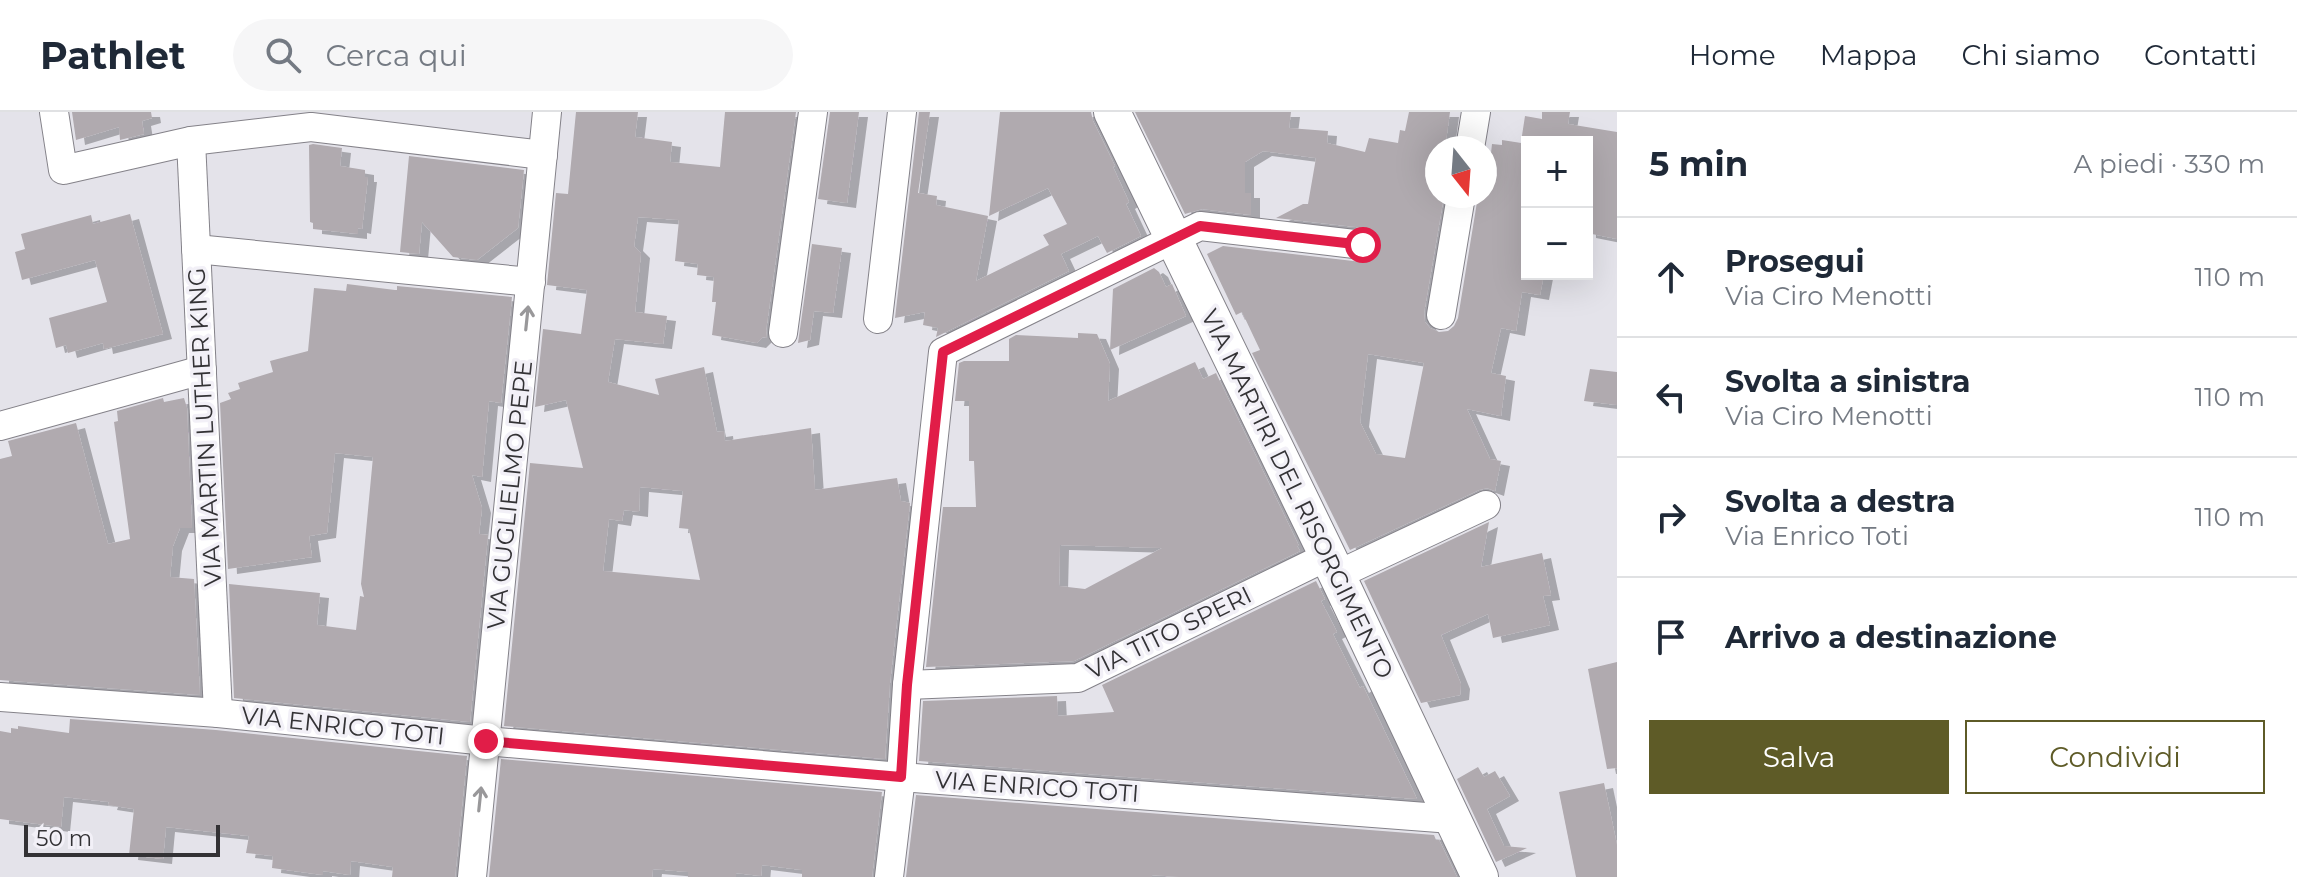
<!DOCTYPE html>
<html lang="it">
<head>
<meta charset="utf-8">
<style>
  body { margin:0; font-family:Montserrat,sans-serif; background:#f6f6f7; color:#1f2937 }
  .controls { position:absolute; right:24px; top:24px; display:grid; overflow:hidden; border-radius:0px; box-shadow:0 8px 32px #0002 }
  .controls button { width:72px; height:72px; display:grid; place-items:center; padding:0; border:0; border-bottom:2px solid #e0e1e3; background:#fff; color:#1f2937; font:40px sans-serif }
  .compass { position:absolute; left:1425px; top:24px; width:72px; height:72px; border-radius:50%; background:#fff; box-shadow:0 8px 32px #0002; rotate:163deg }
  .scale { position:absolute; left:24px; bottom:20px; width:196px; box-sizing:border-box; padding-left:8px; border:4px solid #333235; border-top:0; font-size:22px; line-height:28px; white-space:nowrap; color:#333235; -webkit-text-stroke:6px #f2f0f7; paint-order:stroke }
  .stop { position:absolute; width:24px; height:24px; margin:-18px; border:6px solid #e11d48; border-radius:50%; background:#fff }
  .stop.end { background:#e11d48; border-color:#fff; box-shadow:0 2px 8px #0008 }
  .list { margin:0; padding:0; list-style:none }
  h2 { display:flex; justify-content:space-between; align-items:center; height:104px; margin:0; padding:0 32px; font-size:34px }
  h2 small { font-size:26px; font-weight:400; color:#747a83 }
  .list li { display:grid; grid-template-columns:52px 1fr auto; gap:24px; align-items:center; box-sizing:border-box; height:120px; padding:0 32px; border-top:2px solid #e0e1e3 }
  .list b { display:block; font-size:30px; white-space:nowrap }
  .list p { margin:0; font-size:26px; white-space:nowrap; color:#747a83 }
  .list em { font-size:26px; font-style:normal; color:#747a83 }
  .actions { display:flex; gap:16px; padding:24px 32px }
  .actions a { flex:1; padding:18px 0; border:2px solid #5e5b27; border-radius:0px; text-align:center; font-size:28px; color:#5e5b27 }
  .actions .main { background:#5e5b27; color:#fff }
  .icon { flex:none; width:44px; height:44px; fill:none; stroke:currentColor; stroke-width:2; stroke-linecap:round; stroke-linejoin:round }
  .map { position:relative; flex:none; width:1617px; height:765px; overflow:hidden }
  header { display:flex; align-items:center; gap:48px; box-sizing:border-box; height:112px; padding:0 40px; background:#fff; border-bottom:2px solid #e0e1e3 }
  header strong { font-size:38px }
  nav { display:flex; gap:44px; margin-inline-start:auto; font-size:28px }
  .search { width:560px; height:72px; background:#f6f6f7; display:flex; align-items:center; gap:20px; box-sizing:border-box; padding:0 28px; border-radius:44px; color:#747a83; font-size:30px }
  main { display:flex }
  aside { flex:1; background:#fff }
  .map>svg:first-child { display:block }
</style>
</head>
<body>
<header>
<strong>Pathlet</strong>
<div class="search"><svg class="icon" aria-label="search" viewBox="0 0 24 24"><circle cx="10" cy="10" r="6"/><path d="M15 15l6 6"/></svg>Cerca qui</div>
<nav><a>Home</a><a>Mappa</a><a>Chi siamo</a><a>Contatti</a></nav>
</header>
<main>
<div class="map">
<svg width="1617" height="765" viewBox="0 0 1617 765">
  <defs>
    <filter id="shadow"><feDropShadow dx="9" dy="5" stdDeviation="0" flood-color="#0004"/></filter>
  </defs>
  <rect width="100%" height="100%" fill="#e4e3ea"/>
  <g fill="#b0aaaf" fill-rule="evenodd" filter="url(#shadow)">
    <polygon points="72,0 151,0 152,6 142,9 144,22 120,28 119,15 76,28"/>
    <path d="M576,0H638L635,25L672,30L670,50L720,55L725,0H796L766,219L767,226L763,225L757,231L712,223L716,190H712L714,165L697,163L698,152L675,149L679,108L638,105L634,134L641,141L635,200L667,204L663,232L615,227L608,270L659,283L655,267L704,255L717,320L724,319L725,329L811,316L815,378L897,366L901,389L910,391L890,571L885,647L504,614L530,351L583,356L566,288L535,295L543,217L581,222L587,178L547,173L556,81L568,82ZM640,375L683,379L679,416L689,417L700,468L603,459L609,407L622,409L624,398L639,400Z"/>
    <polygon points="830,0 859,0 847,91 818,87"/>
    <polygon points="919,0 930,0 918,81 937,84 936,93 988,104 976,169 1049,133 1043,123 1067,112 1048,76 989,104 1000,0 1091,0 1093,9 1115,54 1113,55 1129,90 1126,92 1141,124 1107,141 1098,124 1061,142 1069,159 936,225 938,216 923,213 925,200 895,206"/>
    <path d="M1135,0H1291L1289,16L1328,19L1327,31L1365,40L1369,26L1398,31L1400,18L1405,19L1409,0H1450L1445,36H1437V84H1444L1424,201L1425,210L1430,216L1439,220L1448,219L1454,214L1458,206L1478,84H1485V49L1490,50L1492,32L1502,33V28L1527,32V162H1544L1540,183L1522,180L1516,219L1501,216L1491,261L1506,264L1501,304L1467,297L1490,347L1501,349L1495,379L1487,376L1479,378L1350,438L1252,241L1260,238L1242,200L1236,203L1207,142L1223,134L1362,150L1370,148L1377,142L1380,134L1378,126L1372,119L1365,116L1276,106L1303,92H1308L1316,46L1263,39L1245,50V81H1251V103L1202,97L1185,102ZM1368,242L1424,251L1405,346L1376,342L1360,310Z"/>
    <polygon points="1542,0 1570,0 1568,12 1617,20 1617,127 1587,121 1587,30 1521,30 1525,4 1542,7"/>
    <polygon points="313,32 342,36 340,54 365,58 365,65 368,65 362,117 358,116 358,122 313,117 313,111 310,110 309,33"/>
    <polygon points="409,44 524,58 518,116 477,148 453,145 422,110 419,142 400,140"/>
    <polygon points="130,102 163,222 104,237 103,231 68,241 66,233 56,236 49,206 107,190 95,148 22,168 15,140 25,137 21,122 91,103 93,112"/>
    <polygon points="812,132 842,136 833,201 814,199 810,228 798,231"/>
    <polygon points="1154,156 1159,160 1166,175 1172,172 1186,204 1110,238 1113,177"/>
    <polygon points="347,172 395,178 397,178 397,174 512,185 501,291 489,289 482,365 472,363 482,396 479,422 488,423 470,610 234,586 229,472 320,481 317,513 356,518 360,484 364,485 361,472 373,345 335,341 327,421 309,424 312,445 228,457 220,291 231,287 228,281 240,277 238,271 273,260 270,249 308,239 314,176 346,179"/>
    <path d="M1078,221L1097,222L1110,252L1108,289L1195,250L1203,267L1216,261L1299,434H1297L1300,439L1074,549L926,555L943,395H976L974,349H969V289H955L959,251L964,249H1009V227L1016,223L1078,226ZM1060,433L1162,436L1085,477L1059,474Z"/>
    <polygon points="1590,257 1617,260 1617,293 1584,289"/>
    <polygon points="163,286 164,290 184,286 187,296 192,416 180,416 173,434 170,465 194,467 200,583 0,568 0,347 12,344 8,329 76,311 108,432 130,427 114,310 118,309 117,299"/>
    <polygon points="1489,410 1481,455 1542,441 1551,483 1543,484 1550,513 1493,526 1488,502 1441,523 1461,572 1460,583 1421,591 1364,469"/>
    <polygon points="1316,469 1325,487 1321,489 1337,520 1333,522 1360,576 1363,574 1417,687 919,649 923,589 1057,584 1058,604 1114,600 1102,573"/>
    <polygon points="1617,550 1617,656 1607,657 1588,557"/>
    <polygon points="70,607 216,618 467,644 455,765 392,765 393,755 351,749 350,763 323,759 323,763 272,756 273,744 246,741 249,724 166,715 163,747 129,743 134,697 108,693 109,690 64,685 61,715 0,707 0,619 11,621 11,616 18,617 18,614 69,621"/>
    <polygon points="501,647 882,680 872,765 802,765 802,758 762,753 761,764 736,761 736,765 688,765 688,760 653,757 652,765 489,765"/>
    <polygon points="1478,655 1484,665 1495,659 1510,684 1487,697 1504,734 1527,736 1496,750 1457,667"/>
    <polygon points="1604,671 1617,733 1617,765 1576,765 1559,680"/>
    <polygon points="916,683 1434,723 1436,728 1439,728 1457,765 1179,765 1152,763 1152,765 906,765"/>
  </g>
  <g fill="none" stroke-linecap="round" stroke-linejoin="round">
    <defs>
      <g id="minor">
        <polyline points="54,0 63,58 191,29 311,15 543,43"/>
        <polyline points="191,29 218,601"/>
        <polyline points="1470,36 1476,0"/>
        <polyline points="196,137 531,170"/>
        <polyline points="1441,203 1461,84"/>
        <polyline points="878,207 902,0"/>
        <polyline points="783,221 813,0"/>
        <polyline points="0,314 202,258"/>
        <polyline points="1337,463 1486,393"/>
        <polyline points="907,573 1078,566 1328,444"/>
        <polyline points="0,585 218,601 486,629 901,665 1452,707"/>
        <polyline points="472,765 547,0"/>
        <polyline points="889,765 901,665 907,573 943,240 1200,114 1363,133"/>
      </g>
      <polyline id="tertiary" points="1112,0 1337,463 1480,765"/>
    </defs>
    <use href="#minor" stroke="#848289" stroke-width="30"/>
    <use href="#tertiary" stroke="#848289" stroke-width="38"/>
    <use href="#minor" stroke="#fff" stroke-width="28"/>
    <use href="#tertiary" stroke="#fff" stroke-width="36"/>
  </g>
  <defs><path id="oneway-shaft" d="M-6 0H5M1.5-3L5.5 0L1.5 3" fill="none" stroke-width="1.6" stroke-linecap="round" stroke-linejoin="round" transform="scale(2)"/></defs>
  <g stroke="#99989a">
    <use href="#oneway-shaft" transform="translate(527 206) rotate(-84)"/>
    <use href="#oneway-shaft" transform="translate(480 687) rotate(-84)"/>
  </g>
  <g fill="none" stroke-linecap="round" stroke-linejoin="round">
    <polyline stroke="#e11d48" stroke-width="10" points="486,629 901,665 907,573 943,240 1200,114 1363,133"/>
  </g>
  <g text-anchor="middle" stroke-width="7" stroke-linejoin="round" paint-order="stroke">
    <g font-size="24" fill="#333235" stroke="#f2f0f7">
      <text transform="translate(205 315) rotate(-93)" y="8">VIA MARTIN LUTHER KING</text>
      <text transform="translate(1297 382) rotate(64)" y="8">VIA MARTIRI DEL RISORGIMENTO</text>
      <text transform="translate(510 383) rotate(-84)" y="8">VIA GUGLIELMO PEPE</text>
      <text transform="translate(1169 521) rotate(-26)" y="8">VIA TITO SPERI</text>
      <text transform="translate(343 614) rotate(6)" y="8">VIA ENRICO TOTI</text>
      <text transform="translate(1037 675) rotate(4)" y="8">VIA ENRICO TOTI</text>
    </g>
  </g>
</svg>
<div class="controls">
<button>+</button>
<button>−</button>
</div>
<svg class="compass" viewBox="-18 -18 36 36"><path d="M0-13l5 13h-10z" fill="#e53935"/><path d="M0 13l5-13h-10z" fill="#747a83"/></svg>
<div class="scale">50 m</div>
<div class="stop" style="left:1363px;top:133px"></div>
<div class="stop end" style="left:486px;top:629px"></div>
</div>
<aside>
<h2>5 min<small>A piedi · 330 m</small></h2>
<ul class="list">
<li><svg class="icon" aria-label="ahead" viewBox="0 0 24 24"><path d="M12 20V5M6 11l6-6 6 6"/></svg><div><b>Prosegui</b><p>Via Ciro Menotti</p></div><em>110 m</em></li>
<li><svg class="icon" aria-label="left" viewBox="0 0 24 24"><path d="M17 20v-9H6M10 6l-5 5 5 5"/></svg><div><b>Svolta a sinistra</b><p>Via Ciro Menotti</p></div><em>110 m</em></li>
<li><svg class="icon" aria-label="right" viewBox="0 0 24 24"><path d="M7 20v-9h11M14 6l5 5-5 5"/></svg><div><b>Svolta a destra</b><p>Via Enrico Toti</p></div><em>110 m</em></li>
<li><svg class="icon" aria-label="arrive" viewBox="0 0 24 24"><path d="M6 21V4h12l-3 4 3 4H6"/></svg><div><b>Arrivo a destinazione</b></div></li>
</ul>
<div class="actions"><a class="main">Salva</a><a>Condividi</a></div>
</aside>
</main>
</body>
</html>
